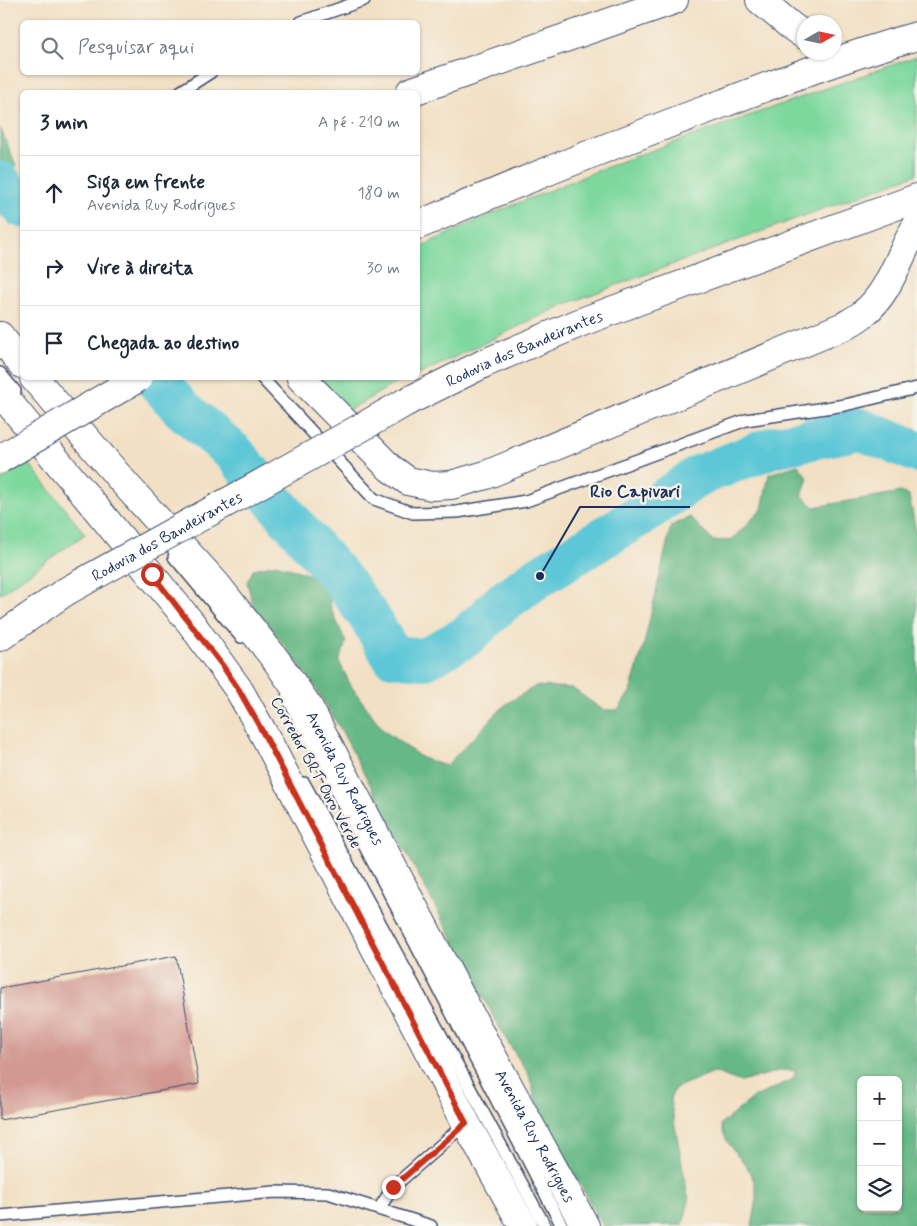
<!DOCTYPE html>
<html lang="pt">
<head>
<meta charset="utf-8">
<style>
  body { margin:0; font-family:Mynerve,sans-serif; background:#f6f6f7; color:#1f2937 }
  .controls { position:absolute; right:15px; bottom:15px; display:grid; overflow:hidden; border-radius:8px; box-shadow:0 1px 4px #0004 }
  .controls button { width:45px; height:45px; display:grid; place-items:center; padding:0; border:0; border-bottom:1px solid #e0e1e3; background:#fff; color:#1f2937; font:25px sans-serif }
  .compass { position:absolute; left:797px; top:15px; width:45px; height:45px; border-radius:50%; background:#fff; box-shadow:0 1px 4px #0004; rotate:81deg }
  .stop { position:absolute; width:15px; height:15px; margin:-11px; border:4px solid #c8321e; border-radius:50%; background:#fff }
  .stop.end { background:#c8321e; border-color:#fff; box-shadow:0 1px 5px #0008 }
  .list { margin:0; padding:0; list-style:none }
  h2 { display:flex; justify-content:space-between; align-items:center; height:65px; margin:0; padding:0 20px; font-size:21px }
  h2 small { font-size:16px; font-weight:400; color:#747a83 }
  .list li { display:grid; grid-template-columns:32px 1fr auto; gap:15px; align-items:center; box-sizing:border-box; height:75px; padding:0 20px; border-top:1px solid #e0e1e3 }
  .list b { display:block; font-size:19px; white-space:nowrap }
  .list p { margin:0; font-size:16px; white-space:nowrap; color:#747a83 }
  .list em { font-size:16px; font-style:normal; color:#747a83 }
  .icon { flex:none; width:28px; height:28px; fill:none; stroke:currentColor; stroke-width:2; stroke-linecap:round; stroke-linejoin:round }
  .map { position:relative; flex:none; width:917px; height:1226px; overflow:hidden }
  .search { position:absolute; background:#fff; box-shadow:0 1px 4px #0004; left:20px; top:20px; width:400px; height:55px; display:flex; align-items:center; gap:12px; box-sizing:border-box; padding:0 18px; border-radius:8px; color:#747a83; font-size:19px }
  .panel { position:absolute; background:#fff; box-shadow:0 1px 4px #0004; left:20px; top:90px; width:400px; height:290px; border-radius:8px }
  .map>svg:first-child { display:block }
</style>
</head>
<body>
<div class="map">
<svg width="917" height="1226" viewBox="0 0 917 1226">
  <rect width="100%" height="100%" fill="#f7f3e8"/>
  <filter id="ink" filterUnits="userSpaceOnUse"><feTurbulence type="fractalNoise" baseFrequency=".02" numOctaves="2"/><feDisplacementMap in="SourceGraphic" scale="10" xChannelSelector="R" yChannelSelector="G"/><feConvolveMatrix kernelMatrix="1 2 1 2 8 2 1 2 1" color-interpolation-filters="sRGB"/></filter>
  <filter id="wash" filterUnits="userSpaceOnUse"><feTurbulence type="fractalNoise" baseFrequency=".0096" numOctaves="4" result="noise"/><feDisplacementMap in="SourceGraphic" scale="20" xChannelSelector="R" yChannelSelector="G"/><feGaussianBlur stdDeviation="1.12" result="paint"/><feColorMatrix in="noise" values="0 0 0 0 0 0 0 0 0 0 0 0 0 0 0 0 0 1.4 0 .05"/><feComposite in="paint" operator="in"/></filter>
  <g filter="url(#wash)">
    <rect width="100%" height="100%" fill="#f2e0c5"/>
    <g fill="#7ed89e" stroke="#4c847e">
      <polygon points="917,56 917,174 563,305 418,375 418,248 484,217 622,161"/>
      <polygon points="319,378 404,378 349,410"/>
      <polygon points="28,462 85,534 0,594 0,481"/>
    </g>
    <g fill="#66b885" stroke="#407472" fill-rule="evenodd">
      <polygon points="0,128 16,165 0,218"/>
      <path d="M798,465L808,478L802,495L814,507L901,492L909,496L917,536V1226H752C755,1210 759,1195 753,1179C747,1160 724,1147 721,1124L753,1098L793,1079L796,1071L782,1070L741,1082L714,1072L675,1088L670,1099L689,1201L683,1225L603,1226L538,1110L529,1075L504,1036L341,730L310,679L253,605L247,582L254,569L276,564L327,580L331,609L346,642L339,661L351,686L383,730L422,758L446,766L506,704L536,686L572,688L603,710H618L630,692L644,644L671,526L690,517L713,541L731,540L762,509L769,474ZM861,1080H898V1207H861Z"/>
    </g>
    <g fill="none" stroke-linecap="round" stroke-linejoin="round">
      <g stroke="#5dc7d7" stroke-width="42">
        <polyline points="0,182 22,207"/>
        <polyline points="154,378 182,409 234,453 291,521 341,578 370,618 392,656 425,659 467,636 503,602 540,576 641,515 698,476 773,447 860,429 917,452"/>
      </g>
    </g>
    <g id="blocks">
      <polygon fill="#d29891" points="176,956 199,1084 0,1120 0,988"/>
    </g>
  </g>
  <g filter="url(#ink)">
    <use href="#blocks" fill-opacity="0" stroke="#3b4a6d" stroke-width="1"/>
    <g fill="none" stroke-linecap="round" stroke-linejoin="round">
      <defs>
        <g id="lane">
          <polyline points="301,22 364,0"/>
          <polyline points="180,92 211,72"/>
          <polyline points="0,373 15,391"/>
          <polyline points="262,378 374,499 413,513 457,512 526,501 746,420 845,405 917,388"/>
          <polyline points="174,557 241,637"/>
          <polyline points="287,697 562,1226"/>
          <polyline points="304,783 545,1226"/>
          <polyline points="379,1209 393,1187 466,1123"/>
          <polyline points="0,1216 275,1192 328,1193 431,1226"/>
        </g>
        <g id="primary">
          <polyline points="0,336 22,364"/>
          <path id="s1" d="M34,378L126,485L216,584L276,660L308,706L483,1039L585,1226"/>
          <polyline points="0,392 191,623 239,690 266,738 466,1123 523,1226"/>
        </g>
        <g id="highway">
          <polyline points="760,0 791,26 804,35"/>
          <polyline points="410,92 674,0"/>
          <path d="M418,225C519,182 621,141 724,103C787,79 852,54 917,36"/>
          <path d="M301,378L390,468L408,481L432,486L451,485L486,475L844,326C851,322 859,318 864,313C891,291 899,254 917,225"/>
          <path id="s2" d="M406,402L485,363L584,321L917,198"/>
          <polyline points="0,637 65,592"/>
        </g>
      </defs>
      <use href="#lane" stroke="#3b4a6d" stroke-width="14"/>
      <use href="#primary" stroke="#3b4a6d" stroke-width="30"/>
      <use href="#highway" stroke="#3b4a6d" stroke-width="30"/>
      <use href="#lane" stroke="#fff" stroke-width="11"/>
      <use href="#primary" stroke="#fff" stroke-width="28"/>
      <use href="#highway" stroke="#fff" stroke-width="28"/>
      <defs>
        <g id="highway-bridge">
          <polyline points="0,459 138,378"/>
          <path id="s3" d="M65,592C179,528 293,467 406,402"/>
        </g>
      </defs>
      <use href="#highway-bridge" stroke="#3b4a6d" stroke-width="30" stroke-linecap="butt"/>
      <use href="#highway-bridge" stroke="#fff" stroke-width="28"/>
    </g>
  </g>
  <g fill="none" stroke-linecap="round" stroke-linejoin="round" filter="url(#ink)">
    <polyline stroke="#c8321e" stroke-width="6" points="152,574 222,665 239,690 266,738 466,1123 393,1187"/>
  </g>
  <g text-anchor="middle" stroke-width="5" stroke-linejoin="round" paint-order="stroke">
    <g font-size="16" fill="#1b2f5e" stroke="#f7f3e8">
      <text dy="6" stroke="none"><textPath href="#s2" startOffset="130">Rodovia dos Bandeirantes</textPath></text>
      <text dy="6" stroke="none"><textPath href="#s3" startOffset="116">Rodovia dos Bandeirantes</textPath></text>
      <text transform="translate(317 772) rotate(61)" y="6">Corredor BRT Ouro Verde</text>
      <text dy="6" stroke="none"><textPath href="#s1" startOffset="509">Avenida Ruy Rodrigues</textPath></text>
      <text dy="6" stroke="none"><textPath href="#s1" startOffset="914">Avenida Ruy Rodrigues</textPath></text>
    </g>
  </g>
  <path fill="none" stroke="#1b2f5e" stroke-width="2" d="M540 576L580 507H690"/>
  <circle fill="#1b2f5e" stroke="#f7f3e8" stroke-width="2" cx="540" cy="576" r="5"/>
  <g font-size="18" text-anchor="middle" font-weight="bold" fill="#1b2f5e" stroke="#f7f3e8" stroke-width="5" stroke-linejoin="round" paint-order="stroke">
    <text x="635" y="497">Rio Capivari</text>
  </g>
</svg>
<div class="controls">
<button>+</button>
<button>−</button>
<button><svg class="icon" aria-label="layers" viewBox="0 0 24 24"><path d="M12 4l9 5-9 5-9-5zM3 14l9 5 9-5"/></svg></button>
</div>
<svg class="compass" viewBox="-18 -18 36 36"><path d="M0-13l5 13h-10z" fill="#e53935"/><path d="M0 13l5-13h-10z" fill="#747a83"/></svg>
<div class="stop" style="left:152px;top:574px"></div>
<div class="stop end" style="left:393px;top:1187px"></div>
<div class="search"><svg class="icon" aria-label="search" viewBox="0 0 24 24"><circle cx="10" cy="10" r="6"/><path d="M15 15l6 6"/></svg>Pesquisar aqui</div>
<section class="panel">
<h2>3 min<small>A pé · 210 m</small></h2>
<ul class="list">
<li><svg class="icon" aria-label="ahead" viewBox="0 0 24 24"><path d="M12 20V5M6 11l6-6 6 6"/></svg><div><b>Siga em frente</b><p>Avenida Ruy Rodrigues</p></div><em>180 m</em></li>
<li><svg class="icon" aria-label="right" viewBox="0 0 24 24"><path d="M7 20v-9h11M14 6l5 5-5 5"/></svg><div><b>Vire à direita</b></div><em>30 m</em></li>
<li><svg class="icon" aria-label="arrive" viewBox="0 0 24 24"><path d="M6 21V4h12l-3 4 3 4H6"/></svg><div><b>Chegada ao destino</b></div></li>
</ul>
</section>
</div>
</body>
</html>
